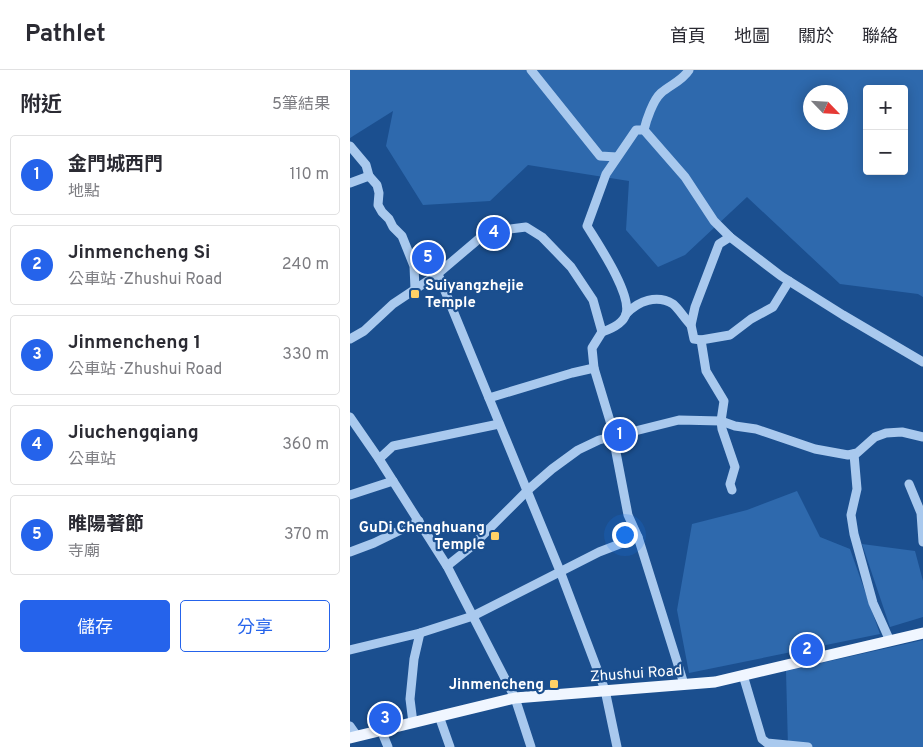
<!DOCTYPE html>
<html lang="zh-TW">
<head>
<meta charset="utf-8">
<style>
  body { margin:0; font-family:Overpass,"Noto Sans TC",sans-serif; background:#f2f2f3; color:#2b2b33 }
  .controls { position:absolute; right:15px; top:15px; display:grid; overflow:hidden; border-radius:5px; box-shadow:0 2px 12px #0003 }
  .controls button { width:45px; height:45px; display:grid; place-items:center; padding:0; border:0; border-bottom:1px solid #e1e1e2; background:#fff; color:#2b2b33; font:25px sans-serif }
  .compass { position:absolute; left:453px; top:15px; width:45px; height:45px; border-radius:50%; background:#fff; box-shadow:0 2px 12px #0003; rotate:115deg }
  .you { position:absolute; left:274px; top:464px; width:18px; height:18px; margin:-12px; border:4px solid #fff; border-radius:50%; background:#1a73e8; box-shadow:0 0 0 8px #1a73e833 }
  .badge { display:grid; place-items:center; width:32px; height:32px; border-radius:50%; background:#2563eb; color:#fff; font-size:16px; font-weight:700 }
  .pin { position:absolute; translate:-50% -50%; border:2px solid #fff; box-shadow:0 1px 5px #0006 }
  .list { margin:0; padding:0; list-style:none }
  h2 { display:flex; justify-content:space-between; align-items:center; height:65px; margin:0; padding:0 20px; font-size:21px }
  h2 small { font-size:16px; font-weight:400; color:#7c7c81 }
  .list li { display:grid; grid-template-columns:32px 1fr auto; gap:15px; align-items:center; box-sizing:border-box; height:80px; margin:0 10px 10px; padding:0 10px; border:1px solid #e1e1e2; border-radius:5px }
  .list b { display:block; font-size:19px; white-space:nowrap }
  .list p { margin:0; font-size:16px; white-space:nowrap; color:#7c7c81 }
  .list em { font-size:16px; font-style:normal; color:#7c7c81 }
  .actions { display:flex; gap:10px; padding:15px 20px }
  .actions a { flex:1; padding:11px 0; border:1px solid #2563eb; border-radius:5px; text-align:center; font-size:18px; color:#2563eb }
  .actions .main { background:#2563eb; color:#fff }
  .map { position:relative; flex:none; width:573px; height:677px; overflow:hidden }
  header { display:flex; align-items:center; gap:30px; box-sizing:border-box; height:70px; padding:0 25px; background:#fff; border-bottom:1px solid #e1e1e2 }
  header strong { font-size:24px }
  nav { display:flex; gap:28px; margin-inline-start:auto; font-size:18px }
  main { display:flex }
  aside { flex:1; background:#fff }
  .map>svg:first-child { display:block }
</style>
</head>
<body>
<header>
<strong>Pathlet</strong>
<nav><a>首頁</a><a>地圖</a><a>關於</a><a>聯絡</a></nav>
</header>
<main>
<aside>
<h2>附近<small>5筆結果</small></h2>
<ul class="list">
<li><span class="badge">1</span><div><b>金門城西門</b><p>地點</p></div><em>110 m</em></li>
<li><span class="badge">2</span><div><b>Jinmencheng Si</b><p>公車站 · Zhushui Road</p></div><em>240 m</em></li>
<li><span class="badge">3</span><div><b>Jinmencheng 1</b><p>公車站 · Zhushui Road</p></div><em>330 m</em></li>
<li><span class="badge">4</span><div><b>Jiuchengqiang</b><p>公車站</p></div><em>360 m</em></li>
<li><span class="badge">5</span><div><b>睢陽著節</b><p>寺廟</p></div><em>370 m</em></li>
</ul>
<div class="actions"><a class="main">儲存</a><a>分享</a></div>
</aside>
<div class="map">
<svg width="573" height="677" viewBox="0 0 573 677">
  <rect width="100%" height="100%" fill="#1b4f8f"/>
  <g fill="#2e69ad" fill-rule="evenodd">
    <path d="M0,0H573V227L568,224L490,214L397,127L335,185L308,197L276,160L279,111L178,95L140,131L73,135L36,76L43,41L0,68ZM517,19H554V101H517ZM460,22H490V52H460Z"/>
    <polygon points="447,421 470,467 500,479 530,564 339,603 327,540 342,454 397,440"/>
    <polygon points="512,474 565,481 573,511 573,547 540,557"/>
    <polygon points="573,570 573,677 438,677 436,601"/>
  </g>
  <polygon fill="#4478b7" points="80,180 86,188 76,195 70,187"/>
  <g fill="none" stroke-linecap="round" stroke-linejoin="round">
    <g stroke="#a9c9ee" stroke-width="9">
      <polyline points="181,0 250,86 267,87"/>
      <path d="M294,60C296,51 303,30 311,23C320,15 332,11 339,0"/>
      <polyline points="0,76 16,95 19,106"/>
      <polyline points="0,113 19,106 27,115 29,123 28,135 32,142 39,149 43,157 52,166 64,196 65,219"/>
      <polyline points="88,204 210,501 255,620 267,677"/>
      <path d="M276,244C288,231 307,224 323,234C329,239 335,249 341,255"/>
      <path d="M252,262C261,259 273,254 276,244C282,224 248,174 237,156L256,104L286,60H294L335,107L364,151L380,167L431,206L493,245L573,292"/>
      <polyline points="0,269 14,261 43,234 85,206 137,162 176,157 192,167 221,197 243,230 252,262 242,278 244,298 260,351 278,445 288,467 334,614"/>
      <polyline points="351,270 344,269 341,255 345,237 369,174 380,167"/>
      <polyline points="139,328 222,303 244,298"/>
      <polyline points="0,347 29,389 97,496 165,628 181,677"/>
      <polyline points="504,384 507,419 501,445 504,464 523,533 540,571"/>
      <polyline points="29,389 43,376 149,354"/>
      <polyline points="559,414 571,443 573,472"/>
      <polyline points="382,420 380,414 385,397 372,359 371,351 374,331 356,301 351,270 380,265 401,249 423,237 439,211"/>
      <polyline points="0,425 43,411"/>
      <polyline points="0,482 24,473 69,451"/>
      <polyline points="97,496 122,476 179,419 202,399 228,380 249,370 329,350 371,351 385,356 406,359 465,379 498,385 507,383 525,367 536,363 552,362 573,367"/>
      <polyline points="0,580 70,563 123,546 249,482 288,467"/>
      <polyline points="393,605 412,669 417,673 458,677"/>
      <polyline points="89,646 100,677"/>
      <polyline points="63,653 60,629 64,589 70,563"/>
      <polyline points="0,656 7,666"/>
      <polyline points="31,660 38,677"/>
    </g>
    <polyline stroke="#f0f6ff" stroke-width="11" points="0,668 165,628 365,612 573,563"/>
  </g>
  <g fill="#ffd166" stroke="#1b4f8f" stroke-width="2">
    <rect x="60" y="219" width="10" height="10" rx="2.5"/>
    <rect x="140" y="461" width="10" height="10" rx="2.5"/>
    <rect x="199" y="609" width="10" height="10" rx="2.5"/>
  </g>
  <g text-anchor="middle" stroke-width="4.5" stroke-linejoin="round" paint-order="stroke">
    <g font-size="15" font-weight="bold" fill="#fff" stroke="#1b4f8f" text-anchor="end">
      <text x="75" y="220" text-anchor="start">Suiyangzhejie<tspan x="75" dy="17">Temple</tspan></text>
      <text x="135" y="462">GuDi Chenghuang<tspan x="135" dy="17">Temple</tspan></text>
      <text x="194" y="619">Jinmencheng</text>
    </g>
    <g font-size="15" fill="#fff" stroke="#1b4f8f">
      <text transform="translate(286 603) rotate(-4)" y="5">Zhushui Road</text>
    </g>
  </g>
</svg>
<div class="controls">
<button>+</button>
<button>−</button>
</div>
<svg class="compass" viewBox="-18 -18 36 36"><path d="M0-13l5 13h-10z" fill="#e53935"/><path d="M0 13l5-13h-10z" fill="#7c7c81"/></svg>
<div class="you"></div>
<div class="pin badge" style="left:270px;top:365px">1</div>
<div class="pin badge" style="left:457px;top:580px">2</div>
<div class="pin badge" style="left:35px;top:649px">3</div>
<div class="pin badge" style="left:144px;top:163px">4</div>
<div class="pin badge" style="left:78px;top:188px">5</div>
</div>
</main>
</body>
</html>
